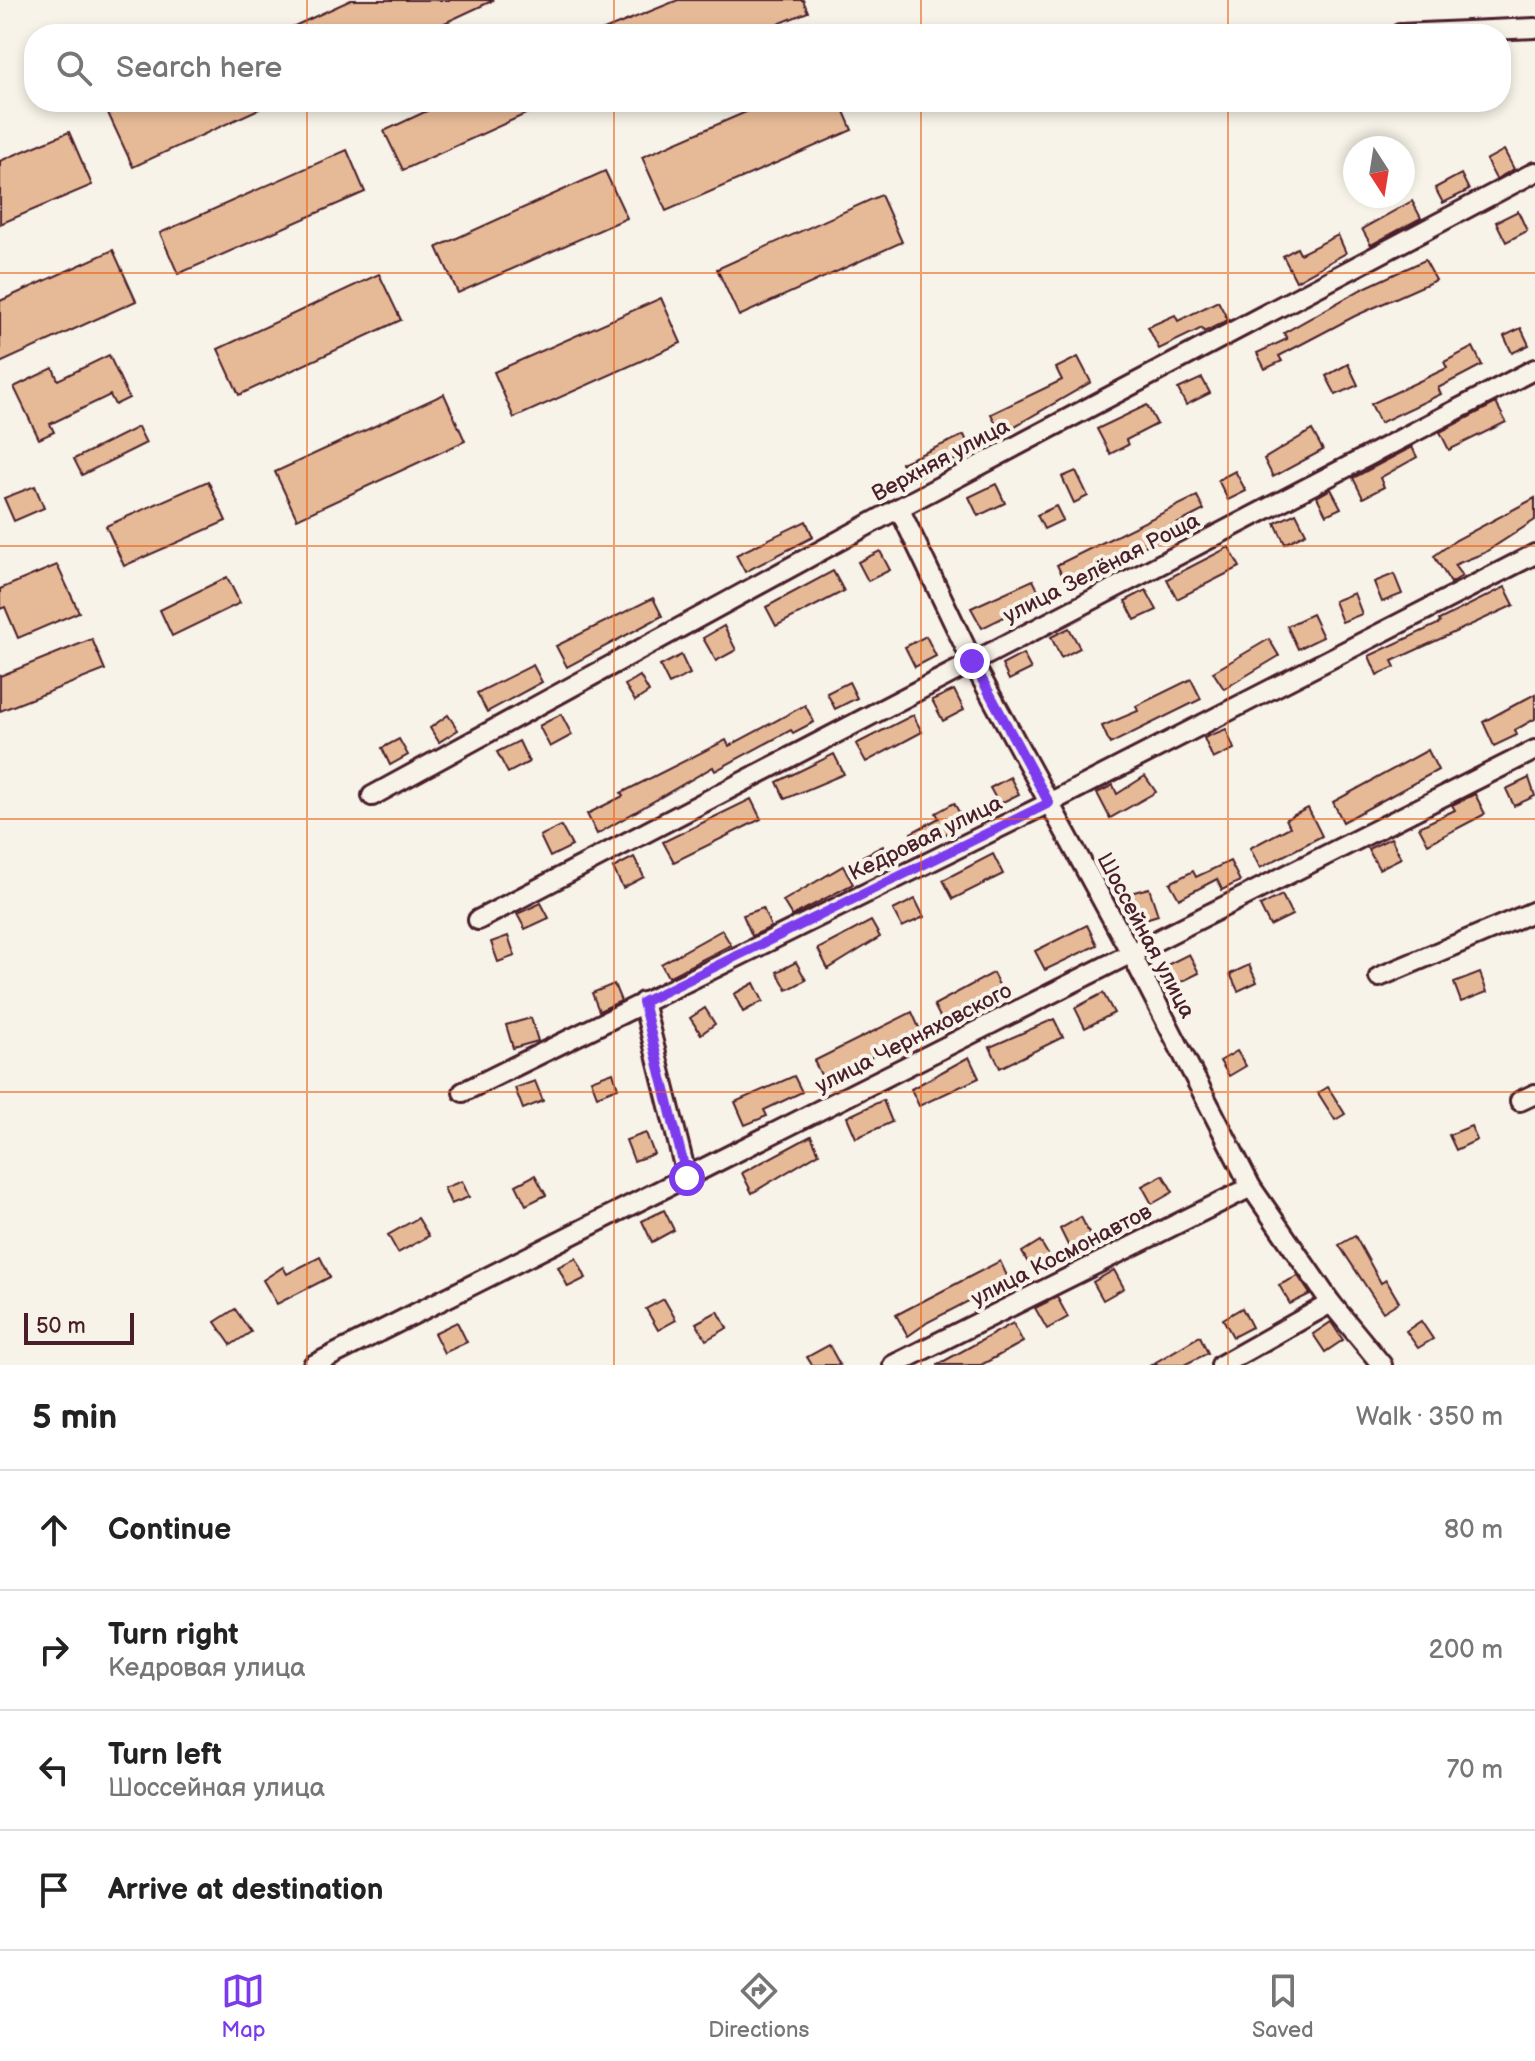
<!DOCTYPE html>
<html lang="en">
<head>
<meta charset="utf-8">
<style>
  body { margin:0; font-family:"Balsamiq Sans",sans-serif; background:#f6f6f6; color:#222 }
  .compass { position:absolute; left:1343px; top:136px; width:72px; height:72px; border-radius:50%; background:#fff; box-shadow:0 4px 12px #0003; rotate:168deg }
  .scale { position:absolute; left:24px; bottom:20px; width:110px; box-sizing:border-box; padding-left:8px; border:4px solid #4a1f2b; border-top:0; font-size:22px; line-height:28px; white-space:nowrap; color:#4a1f2b; -webkit-text-stroke:6px #f7f3e8; paint-order:stroke }
  .stop { position:absolute; width:24px; height:24px; margin:-18px; border:6px solid #7c3aed; border-radius:50%; background:#fff }
  .stop.end { background:#7c3aed; border-color:#fff; box-shadow:0 2px 8px #0008 }
  .list { margin:0; padding:0; list-style:none }
  h2 { display:flex; justify-content:space-between; align-items:center; height:104px; margin:0; padding:0 32px; font-size:34px }
  h2 small { font-size:26px; font-weight:400; color:#767676 }
  .list li { display:grid; grid-template-columns:52px 1fr auto; gap:24px; align-items:center; box-sizing:border-box; height:120px; padding:0 32px; border-top:2px solid #e0e0e0 }
  .list b { display:block; font-size:30px; white-space:nowrap }
  .list p { margin:0; font-size:26px; white-space:nowrap; color:#767676 }
  .list em { font-size:26px; font-style:normal; color:#767676 }
  .icon { flex:none; width:44px; height:44px; fill:none; stroke:currentColor; stroke-width:2; stroke-linecap:round; stroke-linejoin:round }
  .map { position:relative; flex:none; width:1535px; height:1365px; overflow:hidden }
  .search { position:absolute; background:#fff; box-shadow:0 4px 12px #0003; left:24px; right:24px; top:24px; height:88px; display:flex; align-items:center; gap:20px; box-sizing:border-box; padding:0 28px; border-radius:32px; color:#767676; font-size:30px }
  .sheet { height:584px; background:#fff }
  nav { display:flex; justify-content:space-around; align-items:center; box-sizing:border-box; height:112px; border-top:2px solid #e0e0e0; background:#fff; font-size:22px; color:#767676 }
  nav a { display:grid; justify-items:center; gap:4px }
  nav .on { color:#7c3aed }
  .map>svg:first-child { display:block }
</style>
</head>
<body>
<div class="map">
<svg width="1535" height="1365" viewBox="0 0 1535 1365">
  <rect width="100%" height="100%" fill="#f7f3e8"/>
  <filter id="ink" filterUnits="userSpaceOnUse"><feTurbulence type="fractalNoise" baseFrequency=".0125" numOctaves="2"/><feDisplacementMap in="SourceGraphic" scale="16" xChannelSelector="R" yChannelSelector="G"/><feConvolveMatrix kernelMatrix="1 2 1 2 8 2 1 2 1" color-interpolation-filters="sRGB"/></filter>
  <g filter="url(#ink)">
    <g fill="#e7ba97" stroke="#4a1f2b" stroke-width="2">
      <polygon points="351,0 494,0 421,34 277,34"/>
      <polygon points="678,0 803,0 808,12 753,34 594,34"/>
      <polygon points="131,102 274,102 133,167 108,113"/>
      <polygon points="446,102 552,102 403,170 384,131"/>
      <polygon points="769,102 840,102 852,130 666,211 642,157"/>
      <polygon points="69,132 92,185 0,224 0,161"/>
      <polygon points="347,150 365,192 178,274 160,233"/>
      <polygon points="1504,150 1514,169 1496,179 1486,160"/>
      <polygon points="605,171 627,218 458,293 437,247"/>
      <polygon points="1461,174 1469,190 1443,203 1435,188"/>
      <polygon points="881,195 902,242 739,316 717,269"/>
      <polygon points="1412,201 1421,218 1371,245 1362,229"/>
      <polygon points="1518,211 1527,231 1506,242 1496,222"/>
      <polygon points="1338,235 1346,253 1296,281 1283,256 1297,248 1300,254"/>
      <polygon points="113,250 136,301 0,363 0,301"/>
      <polygon points="1425,260 1436,280 1355,316 1279,356 1282,361 1265,369 1257,353 1287,339 1284,333 1362,289"/>
      <polygon points="379,274 401,320 239,395 218,349"/>
      <polygon points="661,298 681,343 514,418 494,372"/>
      <polygon points="1218,301 1228,320 1204,332 1202,328 1159,349 1148,327 1175,315 1178,321"/>
      <polygon points="1521,328 1529,345 1512,353 1504,336"/>
      <polygon points="1473,347 1482,365 1438,388 1441,394 1380,423 1371,404 1447,368 1444,362"/>
      <polygon points="109,355 129,398 115,405 110,395 50,424 54,432 39,439 14,387 53,368 58,380"/>
      <polygon points="1078,357 1091,382 1001,434 991,414 1062,380 1056,368"/>
      <polygon points="1348,364 1358,385 1336,395 1326,376"/>
      <polygon points="1202,378 1210,393 1186,405 1178,389"/>
      <polygon points="444,394 465,441 297,519 275,472"/>
      <polygon points="1496,403 1506,422 1449,450 1440,432"/>
      <polygon points="1147,405 1157,424 1126,440 1128,445 1110,454 1097,429"/>
      <polygon points="138,427 146,443 82,475 74,459"/>
      <polygon points="1312,430 1323,450 1273,477 1264,459"/>
      <polygon points="964,435 972,452 910,481 901,463"/>
      <polygon points="1412,447 1417,457 1380,478 1384,487 1363,498 1353,478"/>
      <polygon points="1076,471 1088,496 1074,503 1062,477"/>
      <polygon points="1235,471 1246,491 1228,500 1218,480"/>
      <polygon points="208,481 226,521 124,566 106,526"/>
      <polygon points="996,484 1005,503 978,516 969,497"/>
      <polygon points="35,486 44,508 14,521 4,498"/>
      <polygon points="1331,489 1341,508 1326,515 1317,497"/>
      <polygon points="1197,496 1204,510 1165,530 1167,535 1067,585 1057,565"/>
      <polygon points="1535,498 1535,520 1484,553 1454,565 1462,576 1451,583 1434,556 1456,540"/>
      <polygon points="1056,506 1063,520 1044,529 1037,515"/>
      <polygon points="1296,513 1306,533 1285,544 1275,523"/>
      <polygon points="806,521 813,537 745,572 736,555"/>
      <polygon points="1229,547 1240,567 1177,599 1167,579"/>
      <polygon points="880,551 890,570 868,581 858,562"/>
      <polygon points="57,565 79,612 18,638 5,607 0,609 0,589"/>
      <polygon points="833,571 844,591 776,626 766,607"/>
      <polygon points="1394,574 1402,594 1382,602 1374,582"/>
      <polygon points="227,577 240,603 172,636 160,610"/>
      <polygon points="1033,580 1042,598 982,628 971,608"/>
      <polygon points="1505,587 1514,605 1392,661 1395,667 1377,675 1369,656 1440,623 1439,620"/>
      <polygon points="1146,590 1157,610 1135,620 1125,601"/>
      <polygon points="1354,593 1362,614 1342,622 1334,601"/>
      <polygon points="653,598 662,616 567,667 556,646"/>
      <polygon points="1312,614 1323,637 1298,649 1287,626"/>
      <polygon points="724,626 736,650 716,661 703,638"/>
      <polygon points="1069,628 1080,648 1061,658 1051,637"/>
      <polygon points="926,636 936,656 915,667 905,647"/>
      <polygon points="92,639 105,670 0,711 0,676"/>
      <polygon points="1269,639 1279,656 1224,689 1213,672"/>
      <polygon points="1023,654 1031,669 1009,680 1002,665"/>
      <polygon points="681,655 690,674 669,684 660,666"/>
      <polygon points="533,665 542,682 487,712 477,693"/>
      <polygon points="640,676 649,692 635,701 625,685"/>
      <polygon points="1191,679 1201,699 1110,744 1102,726 1138,711 1136,706"/>
      <polygon points="849,682 857,698 835,709 827,693"/>
      <polygon points="954,690 964,710 943,721 932,700"/>
      <polygon points="1535,694 1535,719 1515,730 1517,735 1494,746 1483,722"/>
      <polygon points="805,705 814,722 793,733 791,730 715,771 713,767 597,834 587,814 623,796 621,793 726,740 729,746"/>
      <polygon points="561,714 572,735 550,747 539,726"/>
      <polygon points="448,715 458,730 439,742 430,728"/>
      <polygon points="913,715 922,732 866,762 856,744"/>
      <polygon points="1226,729 1234,749 1213,759 1204,738"/>
      <polygon points="399,739 408,755 390,765 382,748"/>
      <polygon points="519,741 529,762 508,773 497,752"/>
      <polygon points="1428,750 1438,770 1343,822 1333,802"/>
      <polygon points="834,754 844,774 785,799 777,782"/>
      <polygon points="1145,776 1156,792 1110,818 1097,793 1113,785 1117,794"/>
      <polygon points="1010,777 1019,794 999,804 990,788"/>
      <polygon points="1529,778 1535,796 1514,806 1506,789"/>
      <polygon points="1475,794 1485,814 1428,844 1419,827 1455,810 1452,805"/>
      <polygon points="751,799 761,819 674,862 663,842"/>
      <polygon points="954,803 965,823 919,849 911,833 939,818 936,813"/>
      <polygon points="1308,808 1322,836 1260,868 1250,848 1290,827 1286,819"/>
      <polygon points="561,826 572,846 550,857 540,836"/>
      <polygon points="1391,838 1401,858 1379,869 1368,849"/>
      <polygon points="883,846 892,863 872,873 863,856"/>
      <polygon points="993,854 1003,874 953,899 943,880"/>
      <polygon points="634,857 644,877 623,888 613,868"/>
      <polygon points="1230,861 1240,881 1222,890 1217,879 1179,899 1170,883 1193,871 1196,877"/>
      <polygon points="843,866 853,884 792,916 783,901"/>
      <polygon points="1149,888 1158,915 1129,924 1119,896"/>
      <polygon points="1282,895 1292,915 1270,926 1260,906"/>
      <polygon points="915,899 924,917 902,927 893,910"/>
      <polygon points="541,903 549,918 525,929 517,914"/>
      <polygon points="763,908 771,927 752,936 743,915"/>
      <polygon points="871,921 880,937 828,969 818,949"/>
      <polygon points="1087,925 1097,945 1045,970 1035,951"/>
      <polygon points="722,930 731,945 668,977 661,964"/>
      <polygon points="508,936 515,956 498,962 491,942"/>
      <polygon points="1189,954 1199,973 1177,984 1167,965"/>
      <polygon points="796,962 806,980 787,990 777,972"/>
      <polygon points="1249,965 1257,982 1238,991 1230,974"/>
      <polygon points="993,973 1003,993 944,1025 934,1005"/>
      <polygon points="1480,973 1487,992 1461,1002 1454,983"/>
      <polygon points="754,983 763,1001 743,1012 734,994"/>
      <polygon points="614,984 621,1001 599,1011 592,993"/>
      <polygon points="1103,993 1114,1013 1085,1028 1075,1008"/>
      <polygon points="705,1008 715,1024 701,1034 690,1018"/>
      <polygon points="912,1012 921,1032 824,1081 814,1061"/>
      <polygon points="531,1018 538,1041 513,1048 506,1025"/>
      <polygon points="1054,1019 1063,1037 1000,1068 990,1047"/>
      <polygon points="1237,1051 1246,1066 1229,1076 1220,1061"/>
      <polygon points="969,1057 979,1078 919,1106 911,1089"/>
      <polygon points="613,1072 618,1088 597,1096 591,1080"/>
      <polygon points="794,1076 802,1092 764,1110 767,1116 745,1125 735,1102"/>
      <polygon points="535,1081 543,1101 523,1109 515,1088"/>
      <polygon points="1328,1087 1345,1114 1335,1120 1318,1093"/>
      <polygon points="883,1100 892,1122 856,1138 847,1117"/>
      <polygon points="1471,1126 1477,1140 1456,1150 1449,1135"/>
      <polygon points="646,1133 654,1154 634,1161 626,1140"/>
      <polygon points="811,1136 819,1153 752,1193 742,1173"/>
      <polygon points="535,1175 546,1195 526,1205 516,1185"/>
      <polygon points="1163,1175 1173,1192 1152,1204 1142,1186"/>
      <polygon points="462,1181 469,1197 451,1204 444,1188"/>
      <polygon points="664,1210 674,1230 652,1242 642,1221"/>
      <polygon points="1081,1217 1090,1235 1069,1247 1060,1229"/>
      <polygon points="418,1218 429,1236 398,1253 388,1235"/>
      <polygon points="1355,1236 1381,1283 1386,1280 1399,1302 1383,1312 1339,1245"/>
      <polygon points="1040,1241 1049,1256 1031,1268 1022,1252"/>
      <polygon points="320,1257 330,1277 277,1304 263,1280 283,1267 287,1274"/>
      <polygon points="576,1258 586,1278 568,1287 558,1267"/>
      <polygon points="1000,1261 1009,1280 928,1322 908,1336 896,1315"/>
      <polygon points="1114,1270 1124,1288 1103,1300 1093,1282"/>
      <polygon points="1298,1276 1310,1294 1290,1304 1279,1285"/>
      <polygon points="1057,1297 1068,1317 1047,1329 1035,1308"/>
      <polygon points="664,1299 676,1320 658,1330 646,1309"/>
      <polygon points="1242,1308 1252,1327 1233,1337 1223,1319"/>
      <polygon points="235,1309 251,1332 231,1345 215,1322"/>
      <polygon points="718,1311 727,1328 706,1340 696,1323"/>
      <polygon points="1421,1321 1433,1339 1418,1348 1406,1331"/>
      <polygon points="457,1322 467,1342 444,1353 434,1333"/>
      <polygon points="1331,1322 1343,1340 1325,1352 1313,1334"/>
      <polygon points="1013,1323 1023,1342 994,1358 981,1365 937,1365"/>
      <polygon points="1200,1336 1208,1353 1184,1365 1151,1365"/>
      <polygon points="829,1345 840,1365 812,1365 807,1357"/>
    </g>
    <g fill="none" stroke-linecap="round" stroke-linejoin="round">
      <defs>
        <g id="minor">
          <polyline points="1400,34 1535,28"/>
          <polyline points="899,508 972,661 1131,953 1251,1187 1331,1303 1382,1365"/>
          <polyline points="372,796 899,508 1535,172"/>
          <polyline points="478,920 1535,369"/>
          <polyline points="1379,977 1535,911"/>
          <polyline points="643,1002 687,1178"/>
          <polyline points="463,1092 1049,803 1535,554"/>
          <polyline points="1520,1101 1535,1094"/>
          <polyline points="313,1365 1535,750"/>
          <polyline points="893,1365 1251,1187"/>
          <polyline points="1221,1365 1331,1303"/>
        </g>
      </defs>
      <use href="#minor" stroke="#4a1f2b" stroke-width="24"/>
      <use href="#minor" stroke="#f7f3e8" stroke-width="18"/>
    </g>
  </g>
  <g fill="none" stroke-linecap="round" stroke-linejoin="round" filter="url(#ink)">
    <polyline stroke="#7c3aed" stroke-width="10" points="687,1178 643,1002 1049,803 972,661"/>
  </g>
  <path fill="none" stroke="#e8590c" stroke-width="2" stroke-opacity="0.55" d="M307,0V34M614,0V34M921,0V34M1228,0V34M307,102V1365M614,102V1365M921,102V1365M1228,102V1365M0,273H1535M0,546H1535M0,819H1535M0,1092H1535"/>
  <g text-anchor="middle" stroke-width="8" stroke-linejoin="round" paint-order="stroke">
    <g font-size="22" fill="#4a1f2b" stroke="#f7f3e8">
      <text transform="translate(940 459) rotate(-28)" y="8">Верхняя улица</text>
      <text transform="translate(1101 567) rotate(-27)" y="8">улица Зелёная Роща</text>
      <text transform="translate(925 837) rotate(-26)" y="8">Кедровая улица</text>
      <text transform="translate(1147 935) rotate(62)" y="8">Шоссейная улица</text>
      <text transform="translate(913 1037) rotate(-27)" y="8">улица Черняховского</text>
      <text transform="translate(1061 1254) rotate(-27)" y="8">улица Космонавтов</text>
    </g>
  </g>
</svg>
<svg class="compass" viewBox="-18 -18 36 36"><path d="M0-13l5 13h-10z" fill="#e53935"/><path d="M0 13l5-13h-10z" fill="#767676"/></svg>
<div class="scale">50 m</div>
<div class="stop" style="left:687px;top:1178px"></div>
<div class="stop end" style="left:972px;top:661px"></div>
<div class="search"><svg class="icon" aria-label="search" viewBox="0 0 24 24"><circle cx="10" cy="10" r="6"/><path d="M15 15l6 6"/></svg>Search here</div>
</div>
<section class="sheet">
<h2>5 min<small>Walk · 350 m</small></h2>
<ul class="list">
<li><svg class="icon" aria-label="ahead" viewBox="0 0 24 24"><path d="M12 20V5M6 11l6-6 6 6"/></svg><div><b>Continue</b></div><em>80 m</em></li>
<li><svg class="icon" aria-label="right" viewBox="0 0 24 24"><path d="M7 20v-9h11M14 6l5 5-5 5"/></svg><div><b>Turn right</b><p>Кедровая улица</p></div><em>200 m</em></li>
<li><svg class="icon" aria-label="left" viewBox="0 0 24 24"><path d="M17 20v-9H6M10 6l-5 5 5 5"/></svg><div><b>Turn left</b><p>Шоссейная улица</p></div><em>70 m</em></li>
<li><svg class="icon" aria-label="arrive" viewBox="0 0 24 24"><path d="M6 21V4h12l-3 4 3 4H6"/></svg><div><b>Arrive at destination</b></div></li>
</ul>
</section>
<nav>
<a class="on"><svg class="icon" aria-label="map" viewBox="0 0 24 24"><path d="M3 6l6-2 6 2 6-2v14l-6 2-6-2-6 2zM9 4v14M15 6v14"/></svg>Map</a>
<a><svg class="icon" aria-label="directions" viewBox="0 0 24 24"><path d="M12 3l9 9-9 9-9-9zM9 14v-3h6M13 9l2 2-2 2"/></svg>Directions</a>
<a><svg class="icon" aria-label="saved" viewBox="0 0 24 24"><path d="M7 4h10v16l-5-4-5 4z"/></svg>Saved</a>
</nav>
</body>
</html>
